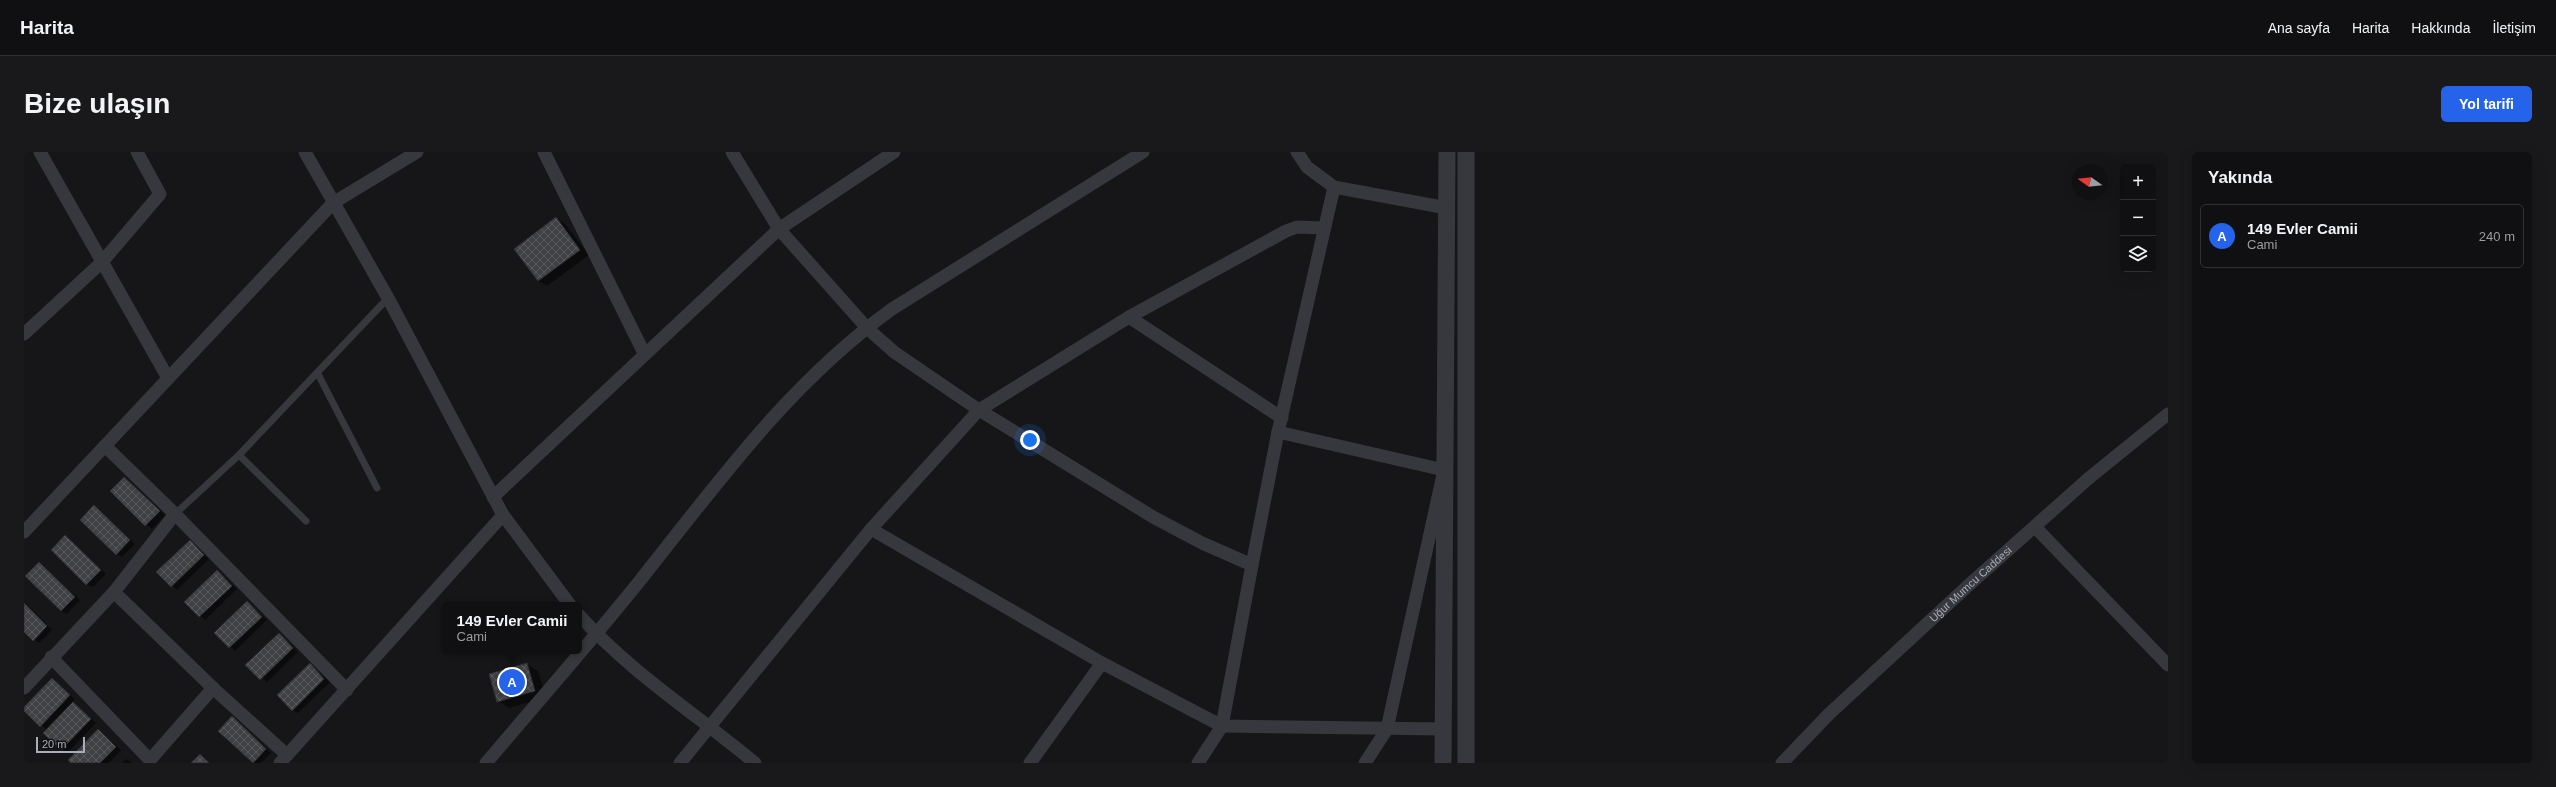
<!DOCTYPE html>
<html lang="tr">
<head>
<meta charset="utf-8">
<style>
  body { margin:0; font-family:Arial,sans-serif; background:#19191b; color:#f1f3f6 }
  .controls { position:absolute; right:12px; top:12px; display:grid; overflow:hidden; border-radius:6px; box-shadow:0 4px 16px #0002 }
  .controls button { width:36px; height:36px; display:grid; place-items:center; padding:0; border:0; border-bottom:1px solid #303032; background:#101012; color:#f1f3f6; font:20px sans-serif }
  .compass { position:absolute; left:2048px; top:12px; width:36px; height:36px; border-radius:50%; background:#101012; box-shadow:0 4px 16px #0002; rotate:285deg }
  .scale { position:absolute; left:12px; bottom:10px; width:49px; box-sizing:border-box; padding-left:4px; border:2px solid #a8adb8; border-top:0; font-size:11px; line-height:14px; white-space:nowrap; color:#a8adb8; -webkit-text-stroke:3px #111113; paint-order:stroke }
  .you { position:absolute; left:1006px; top:288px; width:14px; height:14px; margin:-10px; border:3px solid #fff; border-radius:50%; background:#1a73e8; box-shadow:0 0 0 6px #1a73e833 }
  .badge { display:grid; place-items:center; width:26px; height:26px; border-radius:50%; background:#2563eb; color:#fff; font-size:13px; font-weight:700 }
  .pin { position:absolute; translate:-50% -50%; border:2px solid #fff; box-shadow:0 1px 4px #0006 }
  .popup { position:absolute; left:418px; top:450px; width:140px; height:52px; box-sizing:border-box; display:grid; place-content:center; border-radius:6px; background:#101012; filter:drop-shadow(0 1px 3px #0005); font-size:13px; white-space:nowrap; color:#9c9d9f }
  .popup b { font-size:15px; color:#f1f3f6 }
  .popup::after { content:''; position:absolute; left:50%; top:100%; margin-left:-8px; border:8px solid transparent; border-top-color:#101012 }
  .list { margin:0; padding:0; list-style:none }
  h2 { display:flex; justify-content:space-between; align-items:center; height:52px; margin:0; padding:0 16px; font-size:17px }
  h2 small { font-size:13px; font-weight:400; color:#9c9d9f }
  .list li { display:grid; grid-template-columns:26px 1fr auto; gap:12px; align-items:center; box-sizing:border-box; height:64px; margin:0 8px 8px; padding:0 8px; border:1px solid #303032; border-radius:6px }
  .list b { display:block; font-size:15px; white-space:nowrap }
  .list p { margin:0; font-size:13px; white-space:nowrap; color:#9c9d9f }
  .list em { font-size:13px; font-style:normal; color:#9c9d9f }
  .icon { flex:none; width:22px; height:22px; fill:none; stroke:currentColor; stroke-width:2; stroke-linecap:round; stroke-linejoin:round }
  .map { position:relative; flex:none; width:2144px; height:611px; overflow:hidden; border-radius:6px }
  header { display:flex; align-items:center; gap:24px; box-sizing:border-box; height:56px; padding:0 20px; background:#101012; border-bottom:1px solid #303032 }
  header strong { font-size:19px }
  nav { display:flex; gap:22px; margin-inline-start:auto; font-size:14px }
  .intro { display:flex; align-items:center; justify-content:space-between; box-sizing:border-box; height:96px; padding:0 24px }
  h1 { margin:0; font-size:28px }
  .button { padding:10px 18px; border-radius:6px; background:#2563eb; color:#fff; font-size:14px; font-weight:700 }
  main { display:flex; gap:24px; padding:0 24px }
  aside { flex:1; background:#101012; border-radius:6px; box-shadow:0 4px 16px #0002 }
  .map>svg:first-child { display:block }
</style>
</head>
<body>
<header>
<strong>Harita</strong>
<nav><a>Ana sayfa</a><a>Harita</a><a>Hakkında</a><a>İletişim</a></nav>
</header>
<div class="intro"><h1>Bize ulaşın</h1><a class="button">Yol tarifi</a></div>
<main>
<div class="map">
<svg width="2144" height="611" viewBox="0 0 2144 611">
  <defs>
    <pattern id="building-cross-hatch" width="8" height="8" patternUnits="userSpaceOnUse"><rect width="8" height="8" fill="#404145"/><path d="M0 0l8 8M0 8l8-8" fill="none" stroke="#595a5e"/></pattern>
  </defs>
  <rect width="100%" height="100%" fill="#161618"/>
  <g fill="#0007">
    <polygon points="533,66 541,72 565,103 523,134 515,129 491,97"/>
    <polygon points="100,326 141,363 128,377 87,339"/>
    <polygon points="71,354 111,392 98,405 93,402"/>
    <polygon points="41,384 82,422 69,435 63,432"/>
    <polygon points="166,389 185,407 153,438 134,420"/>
    <polygon points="15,411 56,448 43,462 37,459"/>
    <polygon points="194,419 213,437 181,468 162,450"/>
    <polygon points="0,450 28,478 15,491 0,478"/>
    <polygon points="223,450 243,468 211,499 192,481"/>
    <polygon points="255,482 274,500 243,530 223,513"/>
    <polygon points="286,512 306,530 274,561 268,558"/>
    <polygon points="503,512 514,519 522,545 485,556 474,549"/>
    <polygon points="28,527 51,547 48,550 72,571 43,601 20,581 23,578 0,558"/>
    <polygon points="208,565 247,601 237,611 229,611 195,579"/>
    <polygon points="75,578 97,598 85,611 48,611"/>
    <polygon points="102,607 107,610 108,611 98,611"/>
  </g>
  <g fill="url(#building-cross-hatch)" stroke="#303034">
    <polygon points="532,65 556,98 514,129 490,97"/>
    <polygon points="100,325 136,359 121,374 86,339"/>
    <polygon points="70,353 106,388 92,403 56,368"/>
    <polygon points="41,383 77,418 62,433 27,398"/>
    <polygon points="166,388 180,403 147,435 132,420"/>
    <polygon points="15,410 51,445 37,459 1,424"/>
    <polygon points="193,418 208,434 175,465 160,450"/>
    <polygon points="223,449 238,465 205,496 190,481"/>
    <polygon points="0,451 23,474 9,489 0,480"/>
    <polygon points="255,481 269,496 236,528 221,513"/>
    <polygon points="286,511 300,527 268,559 253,543"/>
    <polygon points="503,511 511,539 473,550 465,522"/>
    <polygon points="28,526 46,543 16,575 0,559 0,555"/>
    <polygon points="49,550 67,567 37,598 19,581"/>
    <polygon points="208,564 242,597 229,611 194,579"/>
    <polygon points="74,577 92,595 76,611 47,611 44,608"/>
    <polygon points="176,602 185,611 167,611"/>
  </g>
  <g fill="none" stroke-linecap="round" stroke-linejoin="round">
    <g stroke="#37383d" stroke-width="7">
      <polyline points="294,222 353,336"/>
      <polyline points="215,303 282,369"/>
      <polyline points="151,362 215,303 364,146"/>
    </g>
    <g stroke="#37383d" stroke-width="13">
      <polyline points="16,0 144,226"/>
      <polyline points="281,0 364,146 479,363 546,453"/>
      <polyline points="520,0 620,201"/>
      <polyline points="708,0 755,77 843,176 870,200 955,258 1129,365 1178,391 1228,413 1198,574 1420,577"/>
      <polyline points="1273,0 1283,15 1310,35 1423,56"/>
      <polyline points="1105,165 1258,266"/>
      <polyline points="0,182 78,110 136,42 113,0"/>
      <polyline points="1254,280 1420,318 1363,577 1341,611"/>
      <polyline points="469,345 755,77 870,0"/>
      <polyline points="151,362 323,538"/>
      <polyline points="2012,376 2144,513"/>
      <polyline points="847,377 1078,511"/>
      <polyline points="0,380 309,51 393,0"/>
      <polyline points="1228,413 1254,280 1310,35"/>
      <path d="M555,463C606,520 672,562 731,611"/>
      <polyline points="27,505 126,608 189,536 90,440"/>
      <polyline points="0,536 90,440 151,362 81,294"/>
      <polyline points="189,536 263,603"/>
      <polyline points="256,611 479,363"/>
      <path d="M462,611C513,551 565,492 614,431C693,332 764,232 868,157L1119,0"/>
      <polyline points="656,611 847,377 955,258 1105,165 1262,79 1273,75 1300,76"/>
      <polyline points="1006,611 1078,511 1198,574 1174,611"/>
      <path id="s1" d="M1758,611L1805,562L1947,431L2065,326L2144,262"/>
    </g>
    <g stroke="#37383d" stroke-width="17">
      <polyline points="1419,611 1423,0"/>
      <polyline points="1442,611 1442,0"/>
    </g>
  </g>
  <g text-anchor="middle" stroke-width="3" stroke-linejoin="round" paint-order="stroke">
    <g font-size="11" fill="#a8adb8" stroke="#111113">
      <text dy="4" stroke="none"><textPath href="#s1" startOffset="260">Uğur Mumcu Caddesi</textPath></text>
    </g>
  </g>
</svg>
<div class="controls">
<button>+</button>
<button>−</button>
<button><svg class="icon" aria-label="layers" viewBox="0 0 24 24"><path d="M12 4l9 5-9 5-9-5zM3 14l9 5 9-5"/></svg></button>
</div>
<svg class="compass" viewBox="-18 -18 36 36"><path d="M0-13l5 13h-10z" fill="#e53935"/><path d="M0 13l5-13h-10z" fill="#9c9d9f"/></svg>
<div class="scale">20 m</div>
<div class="you"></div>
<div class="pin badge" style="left:488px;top:530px">A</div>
<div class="popup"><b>149 Evler Camii</b>Cami</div>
</div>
<aside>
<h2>Yakında<small></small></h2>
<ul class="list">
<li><span class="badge">A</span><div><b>149 Evler Camii</b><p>Cami</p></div><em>240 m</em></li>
</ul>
</aside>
</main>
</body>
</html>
